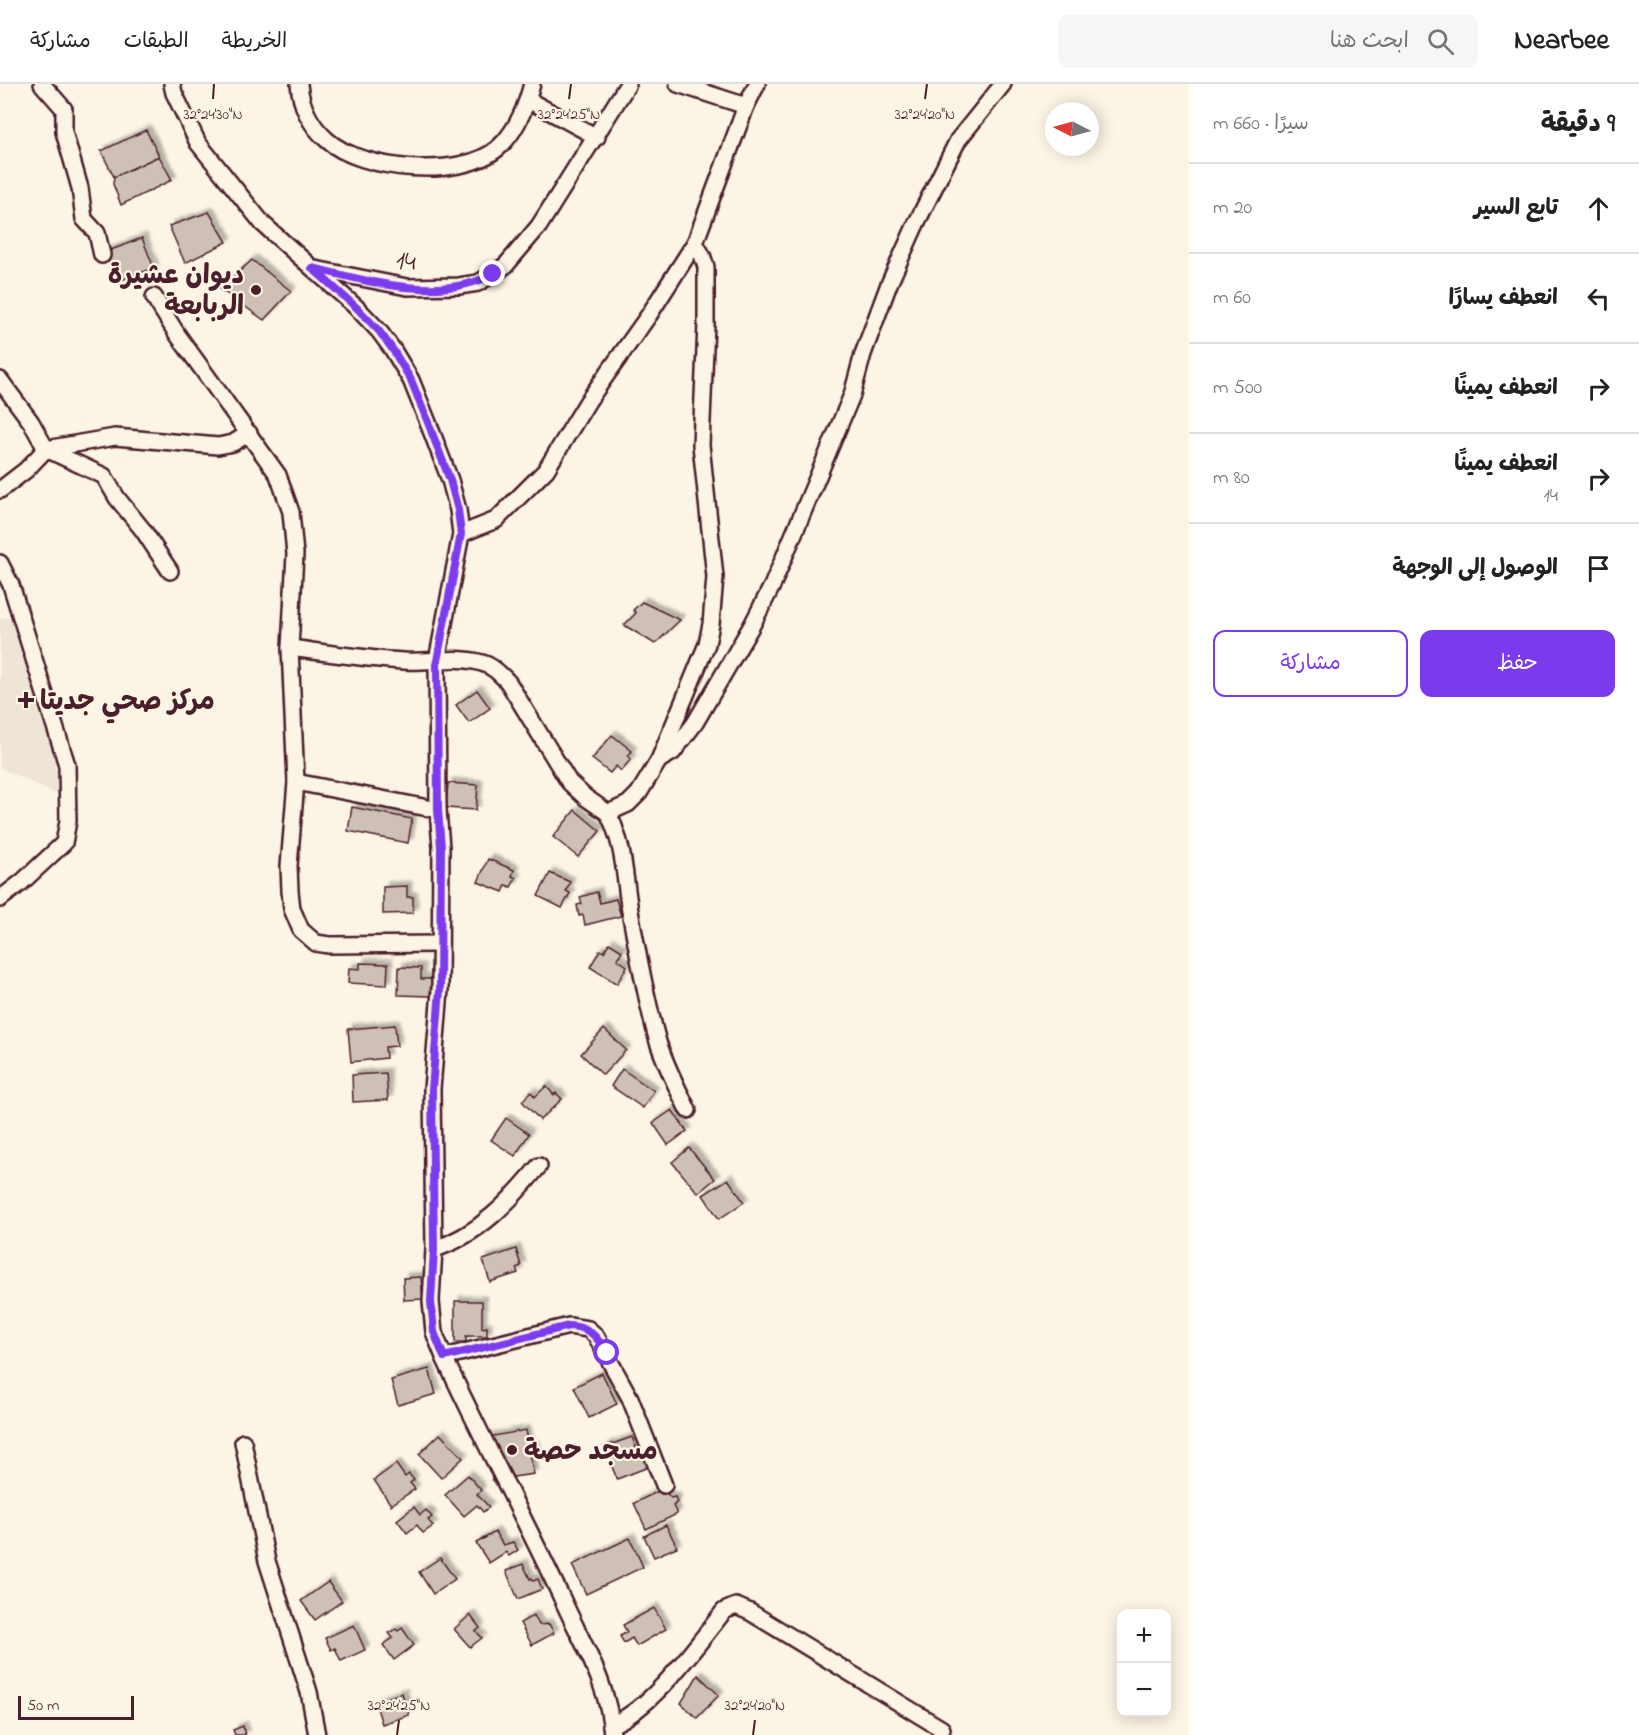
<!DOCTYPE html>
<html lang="ar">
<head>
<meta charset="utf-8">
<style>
  body { margin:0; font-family:"Indie Flower","Playpen Sans Arabic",sans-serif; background:#f6f6f6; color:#222; direction:rtl }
  .controls { position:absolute; right:18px; bottom:18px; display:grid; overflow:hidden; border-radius:12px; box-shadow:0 3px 15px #0003 }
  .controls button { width:54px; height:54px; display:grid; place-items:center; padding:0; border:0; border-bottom:2px solid #e0e0e0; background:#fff; color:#222; font:30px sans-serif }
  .compass { position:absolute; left:1045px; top:18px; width:54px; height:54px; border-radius:50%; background:#fff; box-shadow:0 3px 15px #0003; rotate:276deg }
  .scale { position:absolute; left:18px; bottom:15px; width:116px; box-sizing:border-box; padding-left:6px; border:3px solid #4a1f2b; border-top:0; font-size:16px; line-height:21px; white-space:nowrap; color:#4a1f2b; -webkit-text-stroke:4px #fcf5e5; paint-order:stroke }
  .stop { position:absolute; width:18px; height:18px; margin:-14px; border:4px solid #7c3aed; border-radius:50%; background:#fff }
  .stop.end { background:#7c3aed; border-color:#fff; box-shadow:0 2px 6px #0008 }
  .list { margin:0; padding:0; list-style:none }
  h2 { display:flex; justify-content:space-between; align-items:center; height:78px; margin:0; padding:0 24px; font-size:26px }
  h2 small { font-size:20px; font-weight:400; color:#767676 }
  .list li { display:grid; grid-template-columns:39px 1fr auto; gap:18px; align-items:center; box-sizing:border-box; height:90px; padding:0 24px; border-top:2px solid #e0e0e0 }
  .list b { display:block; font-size:22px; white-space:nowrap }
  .list p { margin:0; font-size:20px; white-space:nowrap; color:#767676 }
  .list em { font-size:20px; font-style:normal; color:#767676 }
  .actions { display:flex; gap:12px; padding:18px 24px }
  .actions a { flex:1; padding:14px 0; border:2px solid #7c3aed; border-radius:12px; text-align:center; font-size:21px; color:#7c3aed }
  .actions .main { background:#7c3aed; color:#fff }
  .icon { flex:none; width:33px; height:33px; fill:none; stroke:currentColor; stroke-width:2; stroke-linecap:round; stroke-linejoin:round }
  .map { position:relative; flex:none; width:1189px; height:1651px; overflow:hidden; direction:ltr }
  header { display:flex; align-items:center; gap:36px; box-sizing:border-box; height:84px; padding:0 30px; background:#fff; border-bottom:2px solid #e0e0e0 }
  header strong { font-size:28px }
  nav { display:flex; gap:33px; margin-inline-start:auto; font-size:21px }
  .search { width:420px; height:54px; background:#f6f6f6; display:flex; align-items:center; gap:15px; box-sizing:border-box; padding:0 21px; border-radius:12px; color:#767676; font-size:22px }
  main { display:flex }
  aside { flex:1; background:#fff }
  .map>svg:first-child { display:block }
</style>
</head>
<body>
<header>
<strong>Nearbee</strong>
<div class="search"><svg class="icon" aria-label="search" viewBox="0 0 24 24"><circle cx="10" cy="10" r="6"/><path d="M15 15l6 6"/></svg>ابحث هنا</div>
<nav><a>الخريطة</a><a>الطبقات</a><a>مشاركة</a></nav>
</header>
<main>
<aside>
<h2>9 دقيقة<small>سيرًا · 660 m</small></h2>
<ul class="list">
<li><svg class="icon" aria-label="ahead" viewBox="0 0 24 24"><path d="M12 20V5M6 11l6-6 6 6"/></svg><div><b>تابع السير</b></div><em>20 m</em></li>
<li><svg class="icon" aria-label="left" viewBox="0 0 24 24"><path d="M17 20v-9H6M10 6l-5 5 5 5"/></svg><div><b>انعطف يسارًا</b></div><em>60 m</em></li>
<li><svg class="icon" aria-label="right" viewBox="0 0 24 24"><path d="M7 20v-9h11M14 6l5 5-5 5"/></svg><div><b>انعطف يمينًا</b></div><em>500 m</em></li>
<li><svg class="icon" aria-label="right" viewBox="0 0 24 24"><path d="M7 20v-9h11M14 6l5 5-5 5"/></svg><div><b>انعطف يمينًا</b><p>14</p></div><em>80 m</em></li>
<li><svg class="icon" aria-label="arrive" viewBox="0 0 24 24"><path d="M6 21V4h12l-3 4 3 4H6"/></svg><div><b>الوصول إلى الوجهة</b></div></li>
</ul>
<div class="actions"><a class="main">حفظ</a><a>مشاركة</a></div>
</aside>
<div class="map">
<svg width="1189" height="1651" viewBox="0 0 1189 1651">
  <defs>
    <filter id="shadow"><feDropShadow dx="4.5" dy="-4.5" stdDeviation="1.5" flood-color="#0004"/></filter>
  </defs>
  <rect width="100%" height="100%" fill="#fcf5e5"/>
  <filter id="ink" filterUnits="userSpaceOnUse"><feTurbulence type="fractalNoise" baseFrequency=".0167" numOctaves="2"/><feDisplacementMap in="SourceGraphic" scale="12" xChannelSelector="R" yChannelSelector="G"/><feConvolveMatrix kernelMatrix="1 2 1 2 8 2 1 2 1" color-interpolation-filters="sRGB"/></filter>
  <g filter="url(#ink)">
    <polygon fill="#eee5d7" points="0,534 28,535 31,547 35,547 78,720 0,684"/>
    <g fill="#cfc0b7" stroke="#4a1f2b" stroke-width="1.5" filter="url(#shadow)">
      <polygon points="146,46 159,72 114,93 101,67"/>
      <polygon points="159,72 172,96 121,121 113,100 114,93"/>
      <polygon points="209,128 227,158 185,179 169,142"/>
      <polygon points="142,154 154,184 116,198 106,168"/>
      <polygon points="252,176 291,207 264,236 220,205"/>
      <polygon points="642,518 680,536 655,560 624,541 636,529 633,526"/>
      <polygon points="477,606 490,624 469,639 456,621"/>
      <polygon points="612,651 632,667 628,672 631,675 621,687 616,682 610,689 592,675"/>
      <polygon points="448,699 478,701 476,726 446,724"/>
      <polygon points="352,723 412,735 408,759 348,747"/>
      <polygon points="575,726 600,747 578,773 553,753"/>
      <polygon points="488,775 514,786 512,792 516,794 511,803 506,801 503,808 478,798"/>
      <polygon points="550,789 570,798 566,807 570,809 562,824 538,812"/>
      <polygon points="407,802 407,813 413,813 413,829 383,830 383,803"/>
      <polygon points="597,808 600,819 616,815 621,832 585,841 583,831 579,832 577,821 582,820 580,813"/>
      <polygon points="609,859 622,867 617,875 627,882 617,900 590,883 600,866 604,868"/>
      <polygon points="360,879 388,880 387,901 348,899 349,884 360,885"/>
      <polygon points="399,883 421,884 421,895 431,895 430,912 398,911"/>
      <polygon points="395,941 397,962 385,963 386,974 351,978 348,945"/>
      <polygon points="604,945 626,966 603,991 581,970"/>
      <polygon points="622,985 654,1007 643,1024 611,1002"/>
      <polygon points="386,989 388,1016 353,1018 352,991"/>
      <polygon points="546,1002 554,1011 556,1009 562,1015 540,1036 522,1017 531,1008 535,1013"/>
      <polygon points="672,1026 687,1047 668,1061 653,1039"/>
      <polygon points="506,1034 529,1050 515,1072 491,1056"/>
      <polygon points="689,1064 715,1095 698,1109 672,1078"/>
      <polygon points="728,1095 744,1118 719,1135 703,1111"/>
      <polygon points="516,1165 521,1182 516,1184 518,1189 490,1198 483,1176"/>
      <polygon points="421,1193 423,1215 404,1216 403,1194"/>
      <polygon points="455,1217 482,1217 482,1244 487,1243 487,1252 466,1252 466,1258 455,1258"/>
      <polygon points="429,1285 436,1310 398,1321 391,1296"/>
      <polygon points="602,1289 617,1320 589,1334 574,1303"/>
      <polygon points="526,1346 529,1362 535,1361 536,1372 530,1371 534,1390 492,1396 488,1353"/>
      <polygon points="440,1350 463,1374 441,1394 419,1370"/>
      <polygon points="632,1353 640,1374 647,1372 651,1382 617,1395 604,1363"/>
      <polygon points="396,1380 405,1393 409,1390 414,1396 410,1399 415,1405 391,1421 374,1396"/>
      <polygon points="468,1391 481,1406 477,1410 489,1423 483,1428 477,1421 464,1432 445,1411"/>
      <polygon points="663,1405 671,1414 675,1413 677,1418 673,1422 677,1430 646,1445 634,1419"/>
      <polygon points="414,1423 420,1431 426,1426 432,1433 428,1436 433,1442 423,1449 417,1441 407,1449 397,1436"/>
      <polygon points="666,1441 677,1463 654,1473 644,1452"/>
      <polygon points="495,1448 503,1461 513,1458 518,1466 509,1472 506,1468 489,1479 476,1459"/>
      <polygon points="630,1454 643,1483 586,1510 572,1481"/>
      <polygon points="440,1474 455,1495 433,1510 419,1488"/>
      <polygon points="523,1480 530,1495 532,1494 533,1497 538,1495 542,1505 518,1515 506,1487"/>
      <polygon points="328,1498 342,1517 315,1536 301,1517"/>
      <polygon points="654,1524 666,1545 637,1562 632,1554 624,1559 620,1552 627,1548 623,1541"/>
      <polygon points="470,1531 480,1544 476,1547 482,1554 470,1563 454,1545"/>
      <polygon points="534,1531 539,1541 549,1540 554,1549 532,1561 520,1539"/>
      <polygon points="354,1541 365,1566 341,1577 335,1564 331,1566 325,1554"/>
      <polygon points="402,1544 414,1561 394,1576 383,1561 393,1554 389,1549 396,1545 398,1547"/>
      <polygon points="698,1591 719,1611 697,1634 681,1619"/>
      <polygon points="402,1609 409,1631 382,1640 375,1618"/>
      <polygon points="243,1642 245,1651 235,1651 233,1646"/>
    </g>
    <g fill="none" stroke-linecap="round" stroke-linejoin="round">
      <defs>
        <g id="minor">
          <polyline points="42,0 64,25 64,48 80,104 84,135 97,149 102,171"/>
          <path d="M172,0L174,9L198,59L263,140L357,224L379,247L393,266L411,296L429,341L450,396L458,426L461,450L437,577L438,726L441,763L440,906L432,1005L434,1165L431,1217L434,1248L444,1273C483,1357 527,1439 566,1523C585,1564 610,1605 612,1651"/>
          <path d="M299,0C301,23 310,41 327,56C361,87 462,96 498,64C516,48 526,23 532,0"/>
          <polyline points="678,0 746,22"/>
          <polyline points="528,16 597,53"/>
          <polyline points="315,185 407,203 459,202 478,199 493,190 506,181 539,142 628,0"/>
          <polyline points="154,213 177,250 278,391 291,428 295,470 290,564 296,698 289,782 290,807 292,825 301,846 316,859 329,861 440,860"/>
          <polyline points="0,296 31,338 46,365 104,392 117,414 143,446 170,487"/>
          <polyline points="0,406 26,386 46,365 115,353 218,362 233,359 249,349"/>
          <polyline points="461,450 496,436 546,386 588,317 649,231 695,159 746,22 757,0"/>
          <polyline points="0,479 11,501 67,681 68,737 64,759 22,798 0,815"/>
          <path d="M290,564C328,569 366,575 404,577C430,579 457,571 482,579C493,582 500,590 508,598L569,698L585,713L608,729L628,720L639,709L659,676L707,560L711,540L715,493L701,361L706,240V183L702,171L695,159"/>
          <polyline points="659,676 673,668 695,639 752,541 772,502 852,311 863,270 889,200 916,140 958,56 1003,0"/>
          <polyline points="296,698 438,726"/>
          <path d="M608,729C625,762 624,792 630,827C638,871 646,916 658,958C666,982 677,1004 688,1026"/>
          <path d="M434,1165C478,1152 511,1116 539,1082"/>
          <polyline points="444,1273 569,1242 588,1245 596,1252 630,1314 664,1401"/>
          <polyline points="243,1358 267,1477 309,1608 317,1651"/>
          <path d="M611,1641C652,1625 696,1562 724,1527L736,1522L750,1528L942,1645"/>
        </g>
      </defs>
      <use href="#minor" stroke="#4a1f2b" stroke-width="20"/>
      <use href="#minor" stroke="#fcf5e5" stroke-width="15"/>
    </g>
  </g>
  <g fill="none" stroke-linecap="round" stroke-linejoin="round" filter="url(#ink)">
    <path stroke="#7c3aed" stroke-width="8" d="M493,190C440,219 367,197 312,184L357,224L379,247L393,266L411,296L429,341L450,396L458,426L461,450L437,577L438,726L441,763L440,906L432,1005L434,1165L431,1217L434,1248L444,1273L569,1242C590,1243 597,1253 607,1269"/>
  </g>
  <path fill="none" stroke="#4a1f2b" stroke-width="2" d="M213,15L214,0M569,15L571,0M925,15L927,0M397,1651L399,1636M753,1651L755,1636"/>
  <g fill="#4a1f2b" stroke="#fcf5e5" stroke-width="2">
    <circle cx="256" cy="206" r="6"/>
    <path d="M23 607h6v6h6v6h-6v6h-6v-6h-6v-6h6z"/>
    <circle cx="512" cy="1366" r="6"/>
  </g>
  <g text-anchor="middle" stroke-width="4.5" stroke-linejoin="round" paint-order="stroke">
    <g font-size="27" fill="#4a1f2b" stroke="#fcf5e5">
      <text transform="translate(406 176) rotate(5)" y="9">14</text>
    </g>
    <g font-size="27" font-weight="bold" fill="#4a1f2b" stroke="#fcf5e5" text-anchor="start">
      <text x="244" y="199" text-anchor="end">ديوان عشيرة<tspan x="244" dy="31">الربابعة</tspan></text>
      <text x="40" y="625">مركز صحي جديتا</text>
      <text x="524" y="1375">مسجد حصة</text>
    </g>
  </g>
  <g font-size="15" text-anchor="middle" fill="#4a1f2b" stroke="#fcf5e5" stroke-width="4.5" stroke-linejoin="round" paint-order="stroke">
    <text x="213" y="35">32°24'30"N</text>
    <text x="569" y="35">32°24'25"N</text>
    <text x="925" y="35">32°24'20"N</text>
    <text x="399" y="1626">32°24'25"N</text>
    <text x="755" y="1626">32°24'20"N</text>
  </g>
</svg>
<div class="controls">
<button>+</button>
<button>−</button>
</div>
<svg class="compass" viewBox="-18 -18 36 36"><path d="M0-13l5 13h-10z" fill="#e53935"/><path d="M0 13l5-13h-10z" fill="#767676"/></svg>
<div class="scale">50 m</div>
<div class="stop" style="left:607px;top:1269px"></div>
<div class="stop end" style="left:493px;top:190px"></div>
</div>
</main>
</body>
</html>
